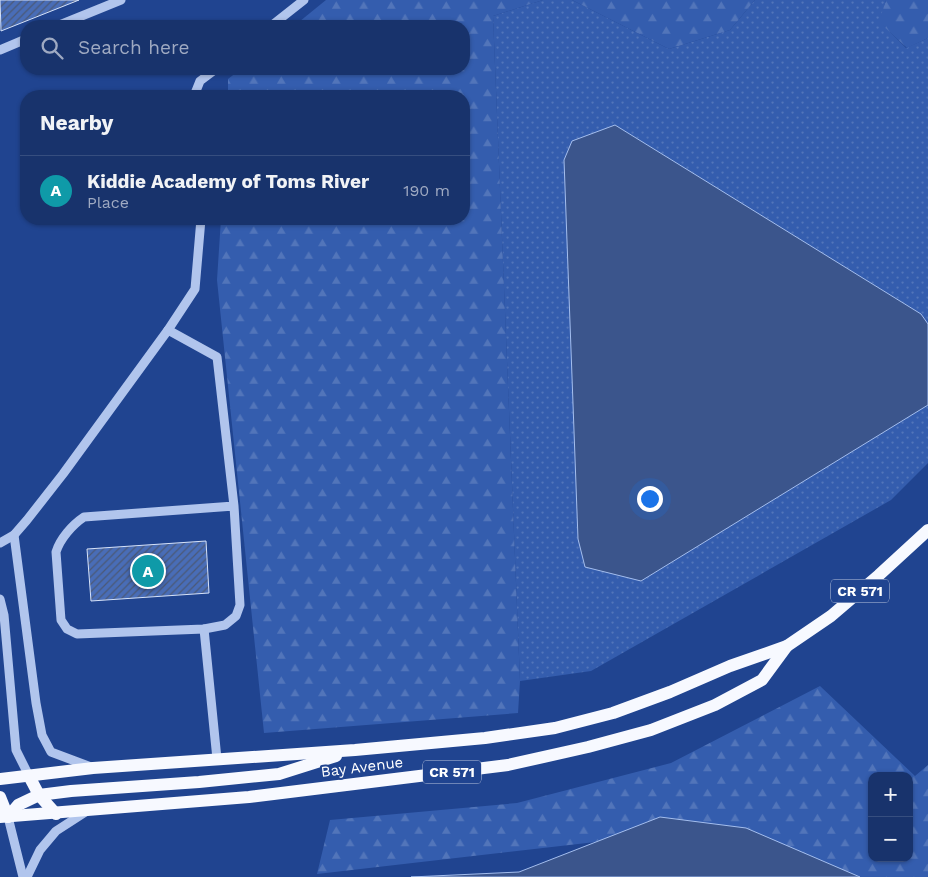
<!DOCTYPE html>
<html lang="en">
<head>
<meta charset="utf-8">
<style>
  body { margin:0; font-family:"Work Sans",sans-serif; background:#213b72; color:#f1f3f6 }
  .controls { position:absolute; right:15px; bottom:15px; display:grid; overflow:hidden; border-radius:10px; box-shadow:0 1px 4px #0004 }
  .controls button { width:45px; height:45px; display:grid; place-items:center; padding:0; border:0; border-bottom:1px solid #364e7f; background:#18336c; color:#f1f3f6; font:25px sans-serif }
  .you { position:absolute; left:649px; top:498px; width:18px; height:18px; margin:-12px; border:4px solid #fff; border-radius:50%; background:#1a73e8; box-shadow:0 0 0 8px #1a73e833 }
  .badge { display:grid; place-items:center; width:32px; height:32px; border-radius:50%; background:#fae271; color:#fff; font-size:16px; font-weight:700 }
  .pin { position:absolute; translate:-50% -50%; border:2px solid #fff; box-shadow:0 1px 5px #0006 }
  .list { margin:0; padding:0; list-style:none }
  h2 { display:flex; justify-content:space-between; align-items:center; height:65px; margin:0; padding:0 20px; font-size:21px }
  h2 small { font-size:16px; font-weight:400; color:#9faac2 }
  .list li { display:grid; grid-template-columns:32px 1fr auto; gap:15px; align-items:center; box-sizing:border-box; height:70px; padding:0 20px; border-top:1px solid #364e7f }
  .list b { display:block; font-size:19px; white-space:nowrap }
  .list p { margin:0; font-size:16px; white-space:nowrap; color:#9faac2 }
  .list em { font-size:16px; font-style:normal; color:#9faac2 }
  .icon { flex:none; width:28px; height:28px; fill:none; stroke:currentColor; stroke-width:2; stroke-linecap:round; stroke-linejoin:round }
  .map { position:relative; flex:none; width:928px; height:877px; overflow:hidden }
  .search { position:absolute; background:#18336c; box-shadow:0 1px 4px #0004; left:20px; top:20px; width:450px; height:55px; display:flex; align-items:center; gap:12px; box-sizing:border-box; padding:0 18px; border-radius:20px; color:#9faac2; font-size:19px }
  .panel { position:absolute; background:#18336c; box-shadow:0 1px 4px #0004; left:20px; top:90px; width:450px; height:135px; border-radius:20px }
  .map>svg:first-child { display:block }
</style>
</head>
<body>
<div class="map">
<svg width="928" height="877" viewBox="0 0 928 877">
  <defs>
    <pattern id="grass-dots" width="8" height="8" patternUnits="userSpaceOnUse" patternTransform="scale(1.25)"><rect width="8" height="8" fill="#345dae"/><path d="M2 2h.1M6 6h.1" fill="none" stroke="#5275ba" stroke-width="1.8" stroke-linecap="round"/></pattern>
    <pattern id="forest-firs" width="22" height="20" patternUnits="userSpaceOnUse" patternTransform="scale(1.25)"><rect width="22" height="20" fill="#345dae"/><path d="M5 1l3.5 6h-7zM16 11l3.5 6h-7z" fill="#5275ba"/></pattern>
    <pattern id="building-hatch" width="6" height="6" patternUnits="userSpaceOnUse" patternTransform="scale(1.25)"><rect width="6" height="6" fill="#496db7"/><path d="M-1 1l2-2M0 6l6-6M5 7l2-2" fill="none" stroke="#4b5977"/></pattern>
  </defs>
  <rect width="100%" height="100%" fill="#204490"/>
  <polygon fill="url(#grass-dots)" points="543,0 572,0 669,49 730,30 755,0 886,0 880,22 906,48 928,38 928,324 921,314 615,125 641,581 928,405 928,463 891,500 591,671 520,681 493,16"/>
  <g fill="url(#forest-firs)" fill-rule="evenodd">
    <polygon points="326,0 543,0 493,16 520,681 518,713 264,733 217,280 221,219 464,219 464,96 228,96 228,79 241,69 464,69 464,26 294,26"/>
    <polygon points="572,0 755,0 730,30 669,49"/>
    <polygon points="886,0 928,0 928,38 907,48 879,22"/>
    <path d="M820,686L915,776L928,765V877H829L709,829L317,874L330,820L517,803L671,763ZM872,776H909V858H872Z"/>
  </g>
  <g fill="#3b558c" stroke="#a4beee">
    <polygon points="615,125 921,314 928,324 928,405 641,581 585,567 578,539 564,160 572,141"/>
    <polygon points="660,817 746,828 860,877 411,877 519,872"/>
  </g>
  <g fill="url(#building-hatch)" stroke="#d6e2f9">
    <polygon points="0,0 79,0 1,31"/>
    <polygon points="206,541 209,593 91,601 87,549"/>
  </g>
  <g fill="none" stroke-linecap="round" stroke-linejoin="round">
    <g stroke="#b1c5ed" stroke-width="9">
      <polyline points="57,26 121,0"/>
      <polyline points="271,26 304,0"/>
      <polyline points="0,50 26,39"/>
      <polyline points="194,96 200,81 216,69"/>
      <path d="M168,330L217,357L234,506L240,605L236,616L225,625L204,629L77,634L67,629L61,620L56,552C60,539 72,525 84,517L234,506"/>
      <polyline points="14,535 36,703 42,735 51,752 91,767"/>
      <polyline points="0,543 14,535 27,520 63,474 168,330 195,289 201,219"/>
      <polyline points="0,599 4,615 16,750 29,776"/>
      <polyline points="204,629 217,759"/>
      <polyline points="8,817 23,877"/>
      <polyline points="27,877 40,850 56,831 87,811"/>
    </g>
    <g stroke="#f7f9ff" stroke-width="12">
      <polyline points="29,776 39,795 56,814"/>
      <polyline points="0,779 93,768 355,750 485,738 555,728 613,713 670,692 730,666 787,646 831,616 879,575 928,530"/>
      <polyline points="0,797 8,817"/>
      <polyline points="0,817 249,797 508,765 588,747 651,730 715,705 762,680 787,646"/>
      <polyline points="8,817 18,805 39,795 71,791 199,782 279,774 336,756"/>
    </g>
  </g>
  <g text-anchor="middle" stroke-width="4" stroke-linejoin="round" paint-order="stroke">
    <g fill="#204490" stroke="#bcc7de" stroke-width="1">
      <rect x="831" y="579.5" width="58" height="23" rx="4"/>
      <rect x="423" y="760.5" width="58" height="23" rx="4"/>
    </g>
    <g font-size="14" font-weight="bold" fill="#fff">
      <text x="860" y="596">CR 571</text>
      <text x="452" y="777">CR 571</text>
    </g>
    <g font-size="15" fill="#fff" stroke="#204490">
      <text transform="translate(362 767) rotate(-7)" y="5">Bay Avenue</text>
    </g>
  </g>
</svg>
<div class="controls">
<button>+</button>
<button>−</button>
</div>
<div class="you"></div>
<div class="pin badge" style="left:148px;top:571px;background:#0f9aa8">A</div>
<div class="search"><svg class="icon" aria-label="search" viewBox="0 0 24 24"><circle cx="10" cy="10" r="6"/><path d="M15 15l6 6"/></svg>Search here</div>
<section class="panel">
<h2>Nearby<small></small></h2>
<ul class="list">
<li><span class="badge" style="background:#0f9aa8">A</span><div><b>Kiddie Academy of Toms River</b><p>Place</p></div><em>190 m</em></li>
</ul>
</section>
</div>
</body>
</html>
